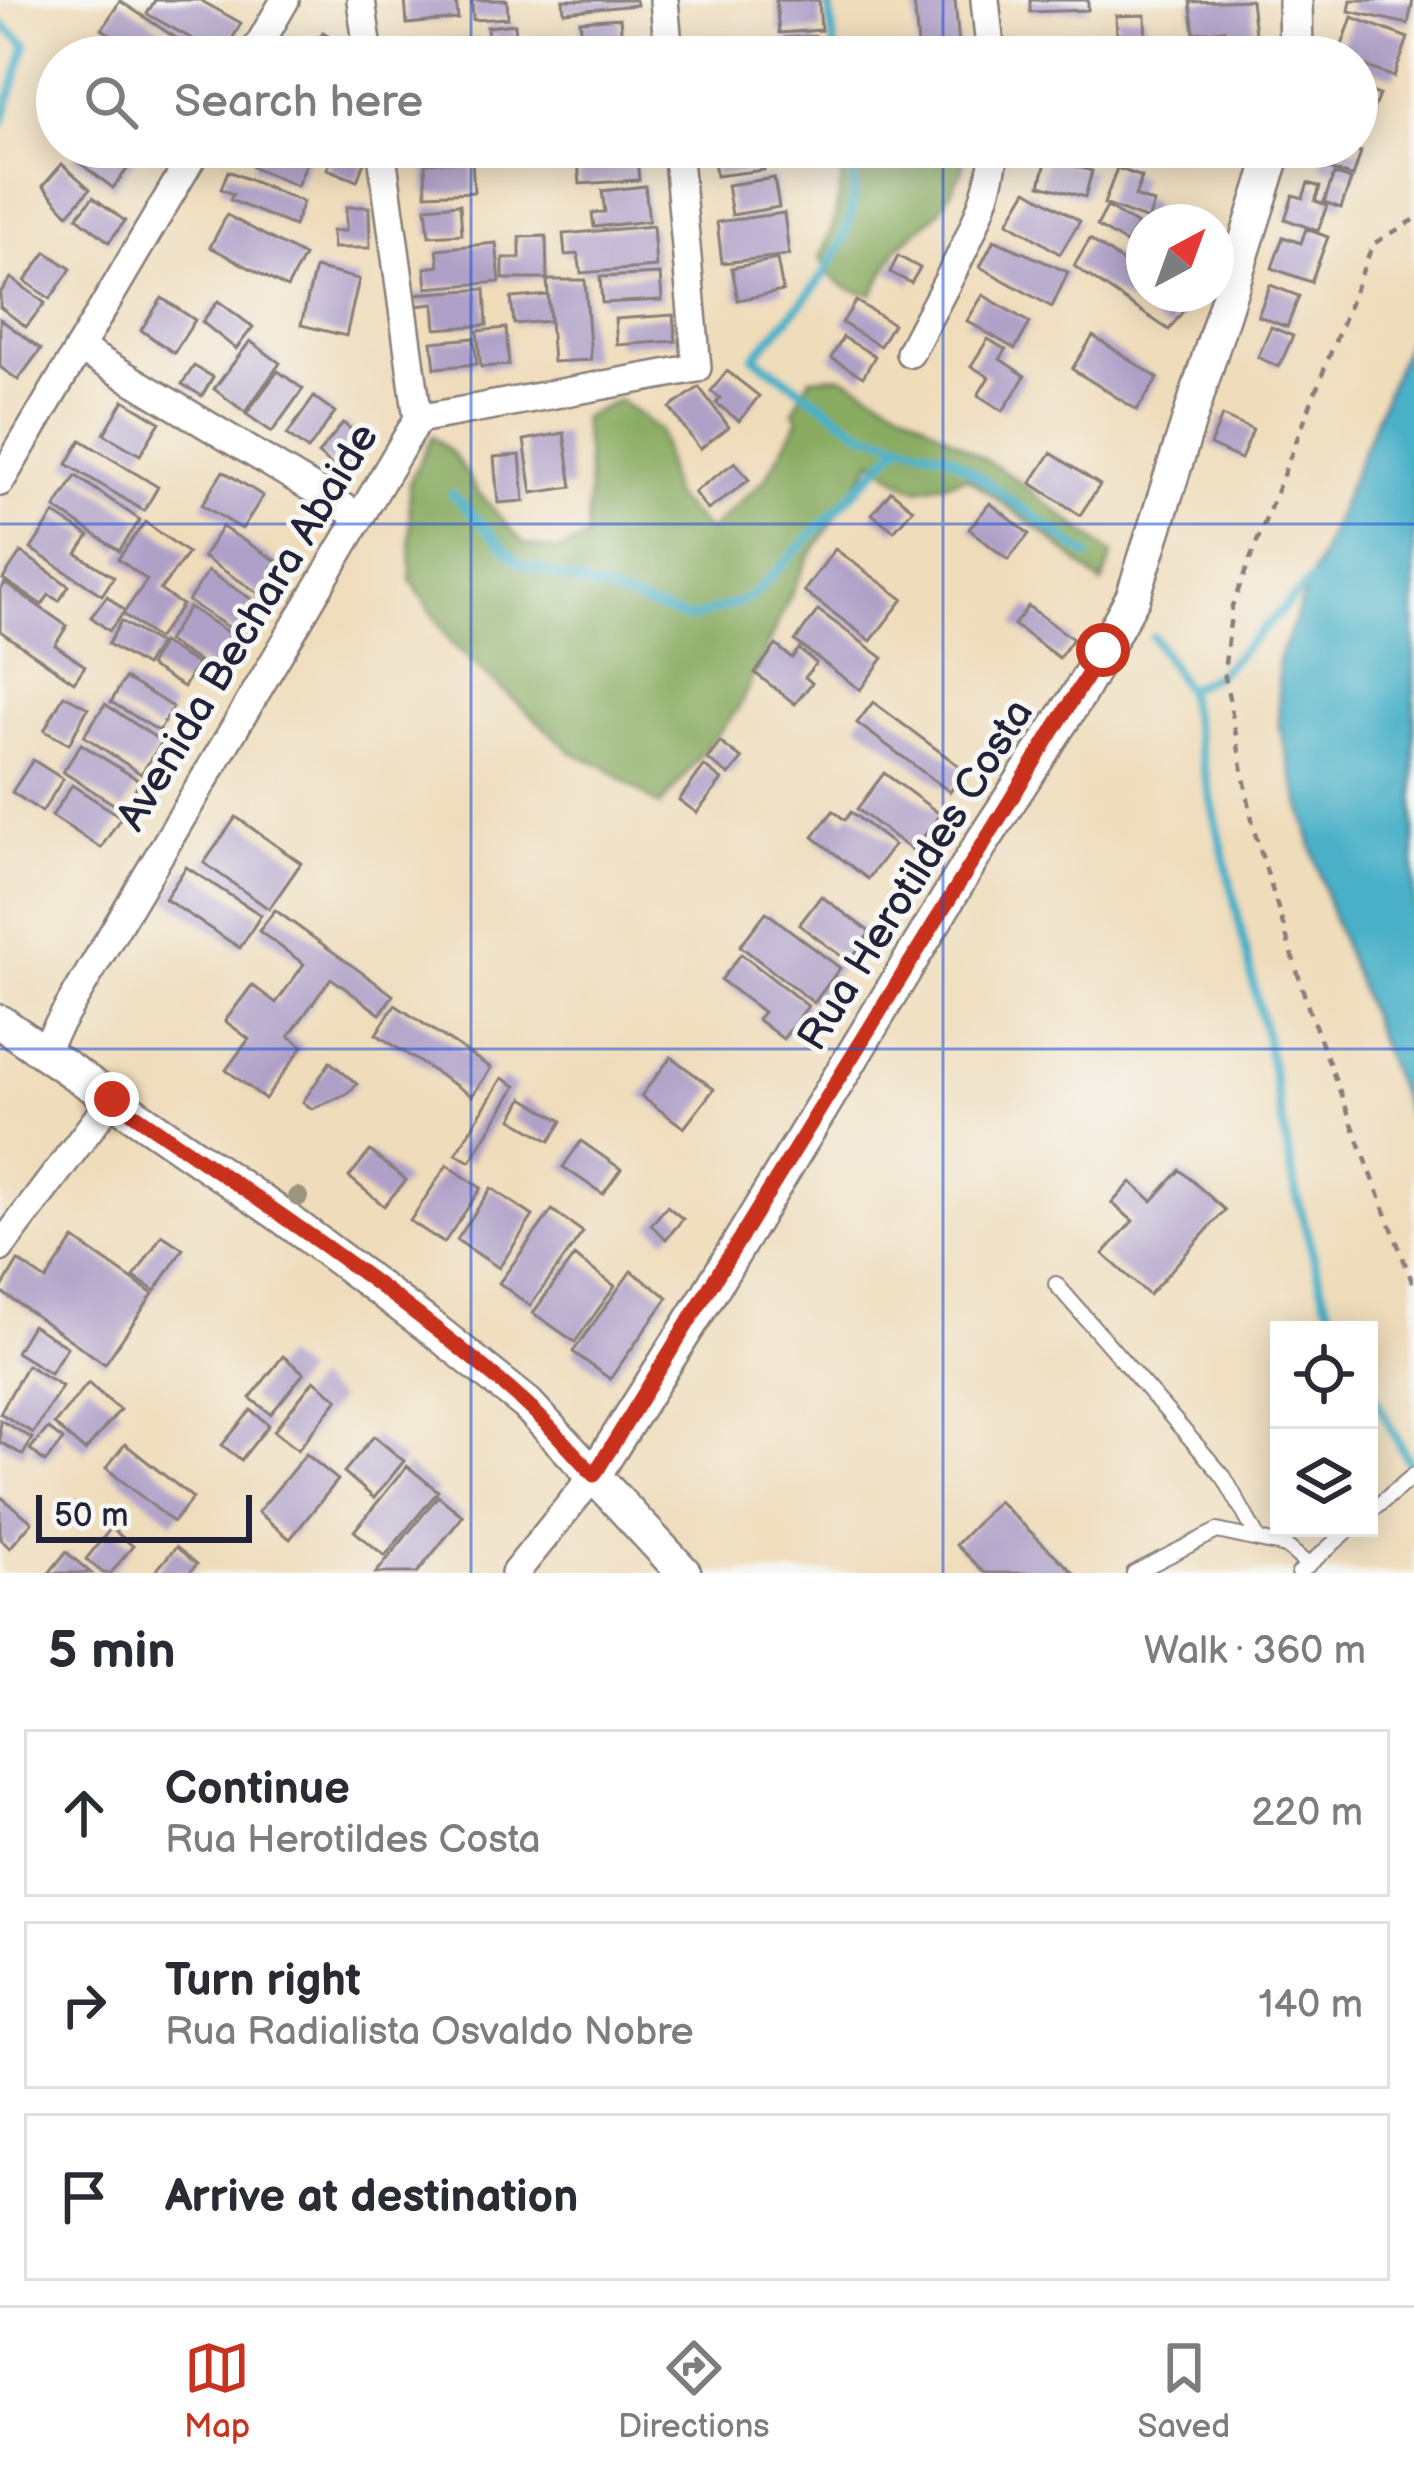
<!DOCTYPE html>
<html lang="en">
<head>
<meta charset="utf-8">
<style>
  body { margin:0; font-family:"Balsamiq Sans",sans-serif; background:#f7f7f7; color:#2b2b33 }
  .controls { position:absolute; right:36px; bottom:36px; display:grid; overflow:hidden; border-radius:0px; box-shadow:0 6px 30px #0003 }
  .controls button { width:108px; height:108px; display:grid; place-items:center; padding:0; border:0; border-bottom:3px solid #e1e1e2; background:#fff; color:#2b2b33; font:60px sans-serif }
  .compass { position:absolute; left:1126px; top:204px; width:108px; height:108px; border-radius:50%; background:#fff; box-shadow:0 6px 30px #0003; rotate:41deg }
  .scale { position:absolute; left:36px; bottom:30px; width:216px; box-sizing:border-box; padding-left:12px; border:6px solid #22223b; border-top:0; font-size:33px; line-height:42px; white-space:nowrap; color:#22223b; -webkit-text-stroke:9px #f6f6f2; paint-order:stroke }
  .stop { position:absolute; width:36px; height:36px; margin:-27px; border:9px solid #c8321e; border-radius:50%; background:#fff }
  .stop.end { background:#c8321e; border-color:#fff; box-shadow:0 3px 12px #0008 }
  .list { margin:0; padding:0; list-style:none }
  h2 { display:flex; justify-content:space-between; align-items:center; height:156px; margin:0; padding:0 48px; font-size:51px }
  h2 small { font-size:39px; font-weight:400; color:#7c7c81 }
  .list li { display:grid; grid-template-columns:78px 1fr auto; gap:36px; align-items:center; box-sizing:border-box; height:168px; margin:0 24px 24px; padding:0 24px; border:3px solid #e1e1e2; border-radius:0px }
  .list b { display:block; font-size:45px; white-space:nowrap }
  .list p { margin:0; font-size:39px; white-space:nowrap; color:#7c7c81 }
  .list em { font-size:39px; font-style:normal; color:#7c7c81 }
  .icon { flex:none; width:66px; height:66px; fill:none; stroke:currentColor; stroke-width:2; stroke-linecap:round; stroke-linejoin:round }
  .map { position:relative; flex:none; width:1414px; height:1573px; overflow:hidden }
  .search { position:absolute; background:#fff; box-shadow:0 6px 30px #0003; left:36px; right:36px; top:36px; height:132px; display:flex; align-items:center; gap:30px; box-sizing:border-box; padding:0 42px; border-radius:66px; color:#7c7c81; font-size:45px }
  .sheet { height:732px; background:#fff }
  nav { display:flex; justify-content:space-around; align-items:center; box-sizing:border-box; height:168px; border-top:3px solid #e1e1e2; background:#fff; font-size:33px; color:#7c7c81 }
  nav a { display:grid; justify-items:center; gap:6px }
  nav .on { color:#c8321e }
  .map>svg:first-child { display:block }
</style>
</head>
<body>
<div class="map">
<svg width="1414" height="1573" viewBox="0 0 1414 1573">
  <rect width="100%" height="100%" fill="#f6f6f2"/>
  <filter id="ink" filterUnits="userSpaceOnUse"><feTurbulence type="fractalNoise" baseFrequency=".00833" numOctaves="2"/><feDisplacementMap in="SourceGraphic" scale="24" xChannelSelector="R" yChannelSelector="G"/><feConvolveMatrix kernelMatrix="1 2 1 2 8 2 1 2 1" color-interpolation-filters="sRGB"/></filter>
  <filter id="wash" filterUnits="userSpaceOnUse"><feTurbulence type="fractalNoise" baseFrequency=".004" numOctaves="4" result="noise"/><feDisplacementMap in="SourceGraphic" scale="48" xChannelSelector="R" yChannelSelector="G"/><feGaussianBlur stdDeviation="2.7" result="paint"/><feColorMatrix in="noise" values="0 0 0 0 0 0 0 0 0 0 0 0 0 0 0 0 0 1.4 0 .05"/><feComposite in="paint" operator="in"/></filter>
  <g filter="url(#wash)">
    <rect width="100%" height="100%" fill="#efdcba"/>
    <g fill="#89ab60" stroke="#56664e" stroke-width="3">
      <path d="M823,147H965L962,171L939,212L898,247L873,294C845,291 831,283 820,258L834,223L842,177L825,159Z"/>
      <path d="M842,376L911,413L1014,478L1113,554L1102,584L1048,536L967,477C908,492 921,497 873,460L806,562L738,709L660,806L602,765L573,753L451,643L411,580L409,483L432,436L454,455L478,492L524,544L558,551L587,538L589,479L582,418L619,400L660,430L672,495L709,531L766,478L799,419L793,411L810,378Z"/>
    </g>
    <polygon fill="#48b0c7" stroke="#356981" stroke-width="3" points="1414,325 1414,1131 1329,908 1279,726 1278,660"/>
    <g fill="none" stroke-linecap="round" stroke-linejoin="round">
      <g stroke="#48b0c7" stroke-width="9">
        <polyline points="829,0 835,57"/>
        <polyline points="0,23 26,44 3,121"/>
        <path d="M850,147C870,243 811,290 754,357L862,432L949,455L1088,556"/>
        <polyline points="452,494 519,563 689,619 749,599 902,443"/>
        <polyline points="1153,637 1186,690 1268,1047 1296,1193 1325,1299 1341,1330"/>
        <polyline points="1186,690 1218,674 1312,580"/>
        <polyline points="1369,1386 1414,1472"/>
      </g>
    </g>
    <g id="blocks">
      <g fill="#afa0c8">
        <polygon points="155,0 200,0 241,23 223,56 147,14"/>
        <polygon points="405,0 456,0 458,19 407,24"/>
        <polygon points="472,0 507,0 508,18 473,20"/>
        <polygon points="563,0 636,0 637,5 564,12"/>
        <polygon points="776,0 819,0 821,30 779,33"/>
        <polygon points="914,0 955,0 960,57 919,57"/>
        <polygon points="1030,0 1088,0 1088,10 1030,12"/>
        <polygon points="1251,0 1256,42 1226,45 1224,30 1194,33 1190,2"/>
        <polygon points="1351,0 1413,0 1408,24 1349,11"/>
        <polygon points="120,1 191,48 185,57 146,57 102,29"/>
        <polygon points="1145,15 1146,51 1118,52 1116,16"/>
        <polygon points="1352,17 1408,38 1394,77 1357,63 1357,57 1338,57"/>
        <polygon points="620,18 622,40 602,42 603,57 584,57 580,21"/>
        <polygon points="515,24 518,57 499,57 497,37 488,38 487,27"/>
        <polygon points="323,32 341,43 332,57 307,57"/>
        <polygon points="563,35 565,57 535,57 533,37"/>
        <polygon points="816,36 818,57 786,57 785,38"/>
        <polygon points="480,39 481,57 451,57 450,40"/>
        <polygon points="1357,86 1379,95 1357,149"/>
        <polygon points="81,147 119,147 135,159 113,188 73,158"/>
        <polygon points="261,147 282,147 309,158 297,186 252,167"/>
        <polygon points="336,147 366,157 357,181 327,169"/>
        <polygon points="636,147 639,180 580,184 577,151"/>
        <polygon points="721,147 760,147 764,170 716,176 713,150"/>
        <polygon points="1326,147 1346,147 1361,152 1353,177 1320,166"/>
        <polygon points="1047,158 1092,171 1085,197 1040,185"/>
        <polygon points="472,160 474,192 426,194 425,163"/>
        <polygon points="62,164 90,189 68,214 43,186"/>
        <polygon points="1117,168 1142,177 1135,196 1154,203 1148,220 1104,204"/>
        <polygon points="228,171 303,202 294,226 230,200 233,194 221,189"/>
        <polygon points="1334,174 1351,180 1341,208 1324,202"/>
        <polygon points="774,178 779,207 732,215 727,185"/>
        <polygon points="1308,183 1320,187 1315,201 1327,205 1318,231 1285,219 1293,195 1303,198"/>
        <polygon points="645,186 649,221 594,227 592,213 605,212 602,191"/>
        <polygon points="1027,190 1080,221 1060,254 1008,222"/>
        <polygon points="93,197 125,221 109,242 77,217"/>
        <polygon points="460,204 462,234 429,236 426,207"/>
        <polygon points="346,207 369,207 370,248 333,248 332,231 346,231"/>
        <polygon points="1107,207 1137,225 1126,243 1097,226"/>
        <polygon points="784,213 789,255 722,263 717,222"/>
        <polygon points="227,215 304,256 287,288 210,247"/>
        <polygon points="653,226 656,267 581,273 578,254 565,255 563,234"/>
        <polygon points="1306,229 1328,237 1311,282 1272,268 1283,237 1301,243"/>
        <polygon points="546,236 547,279 503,279 503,258 520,258 520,237"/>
        <polygon points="1090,239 1144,277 1144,294 1168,294 1186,307 1169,330 1074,266"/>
        <polygon points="994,240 1068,272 1052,307 980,267"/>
        <polygon points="496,243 500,282 427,288 425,268 439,266 437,249"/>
        <polygon points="46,252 71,269 50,299 25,281"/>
        <polygon points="898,256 920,268 911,283 890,272"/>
        <polygon points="777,259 783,291 738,300 732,268"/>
        <polygon points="315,268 359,279 346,336 301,325"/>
        <polygon points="660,274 662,300 602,303 600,277"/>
        <polygon points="11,278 45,303 26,327 0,307 0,293"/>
        <polygon points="547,280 585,280 591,360 553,362"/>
        <polygon points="1270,285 1299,296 1287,327 1258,316"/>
        <polygon points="485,289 487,325 436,329 434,304 415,306 414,294"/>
        <polygon points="548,295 550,321 514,324 511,298"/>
        <polygon points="983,295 1030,323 1015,349 967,321"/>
        <polygon points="162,298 195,320 174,353 141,330"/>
        <polygon points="218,301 253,327 236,349 202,322"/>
        <polygon points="856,301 893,324 880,346 842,323"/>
        <polygon points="673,315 676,341 617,345 615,319"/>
        <polygon points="0,319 41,349 18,380 0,367"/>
        <polygon points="1271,327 1293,336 1279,367 1258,357"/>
        <polygon points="506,328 509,365 481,367 477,331"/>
        <polygon points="1093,336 1158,378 1137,410 1072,369"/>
        <polygon points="843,337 875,356 863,377 831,358"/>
        <polygon points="474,338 477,364 435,368 432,342"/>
        <polygon points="988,339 1006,350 1000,359 1025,376 1003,411 978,395 989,377 971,366"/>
        <polygon points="250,341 280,363 245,412 214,389"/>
        <polygon points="194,366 213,377 202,396 182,384"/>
        <polygon points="278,371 303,389 272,432 246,414"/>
        <polygon points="727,371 759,396 739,421 716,403 720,398 711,391"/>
        <polygon points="699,387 729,427 700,449 670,408"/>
        <polygon points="314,397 335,412 308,450 287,435"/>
        <polygon points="124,400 160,422 140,455 104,434"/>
        <polygon points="1222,416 1253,430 1241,459 1210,445"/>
        <polygon points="343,423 367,442 342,473 318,454"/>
        <polygon points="564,433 572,487 532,493 524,440"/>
        <polygon points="81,440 158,487 144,511 67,464"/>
        <polygon points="1051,453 1100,485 1080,515 1031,483"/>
        <polygon points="520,455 524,501 498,503 494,457"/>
        <polygon points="735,462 749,480 708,510 694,492"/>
        <polygon points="223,471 263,496 242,529 202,505"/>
        <polygon points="76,476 140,520 119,551 55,508"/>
        <polygon points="891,491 913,509 894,531 872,514"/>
        <polygon points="990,503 1029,534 1008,560 969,529"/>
        <polygon points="54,514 89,536 77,554 114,577 102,595 31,549"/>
        <polygon points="145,522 188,553 160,590 182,605 157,639 123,614 147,580 118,559"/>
        <polygon points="222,527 283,565 263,596 203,557"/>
        <polygon points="835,549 903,599 871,641 804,591"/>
        <polygon points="21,552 69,586 59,601 49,595 42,605 3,579"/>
        <polygon points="208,571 265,608 245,638 188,601"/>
        <polygon points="5,583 67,626 55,645 85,666 74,682 0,631 0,591"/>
        <polygon points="107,596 125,611 109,631 91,617"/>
        <polygon points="1028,606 1073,639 1059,658 1014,625"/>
        <polygon points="189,607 244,643 222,677 167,641"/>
        <polygon points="818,610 883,658 860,690 795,641"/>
        <polygon points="121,621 159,644 145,666 108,644"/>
        <polygon points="162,643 197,664 184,687 149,666"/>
        <polygon points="776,645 792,658 799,649 816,663 805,677 812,683 795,704 755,673"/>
        <polygon points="125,678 173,707 159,731 111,702"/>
        <polygon points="64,695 88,708 69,744 44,731"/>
        <polygon points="873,702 966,771 950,792 857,723"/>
        <polygon points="105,704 162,742 141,774 84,736"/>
        <polygon points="720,742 742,759 729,775 707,759"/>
        <polygon points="81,744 140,781 123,810 63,772"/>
        <polygon points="33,760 63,779 42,812 12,792"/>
        <polygon points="704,766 722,780 697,813 679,800"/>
        <polygon points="884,773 940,814 913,851 857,809"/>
        <polygon points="72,785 121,817 101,848 52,816"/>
        <polygon points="833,811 845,820 851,812 894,845 868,879 813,837"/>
        <polygon points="236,817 301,863 269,909 204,863"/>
        <polygon points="186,867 261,915 240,948 165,899"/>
        <polygon points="821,896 870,932 849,962 799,925"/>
        <polygon points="275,910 393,995 380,1014 331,978 289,1036 303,1046 265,1099 226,1070 249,1039 225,1021 252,985 276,1003 304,964 259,931"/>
        <polygon points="766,912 840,968 814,1003 740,946"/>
        <polygon points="741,954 808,1006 783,1039 757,1019 763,1012 721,980"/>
        <polygon points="395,1005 491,1068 472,1096 376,1034"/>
        <polygon points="671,1057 714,1089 684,1128 641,1096"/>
        <polygon points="330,1062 357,1084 347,1094 312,1109 303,1102"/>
        <polygon points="502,1078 516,1086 470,1162 456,1154"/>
        <polygon points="523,1098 562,1121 550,1141 512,1119"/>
        <polygon points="581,1141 621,1169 603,1194 563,1167"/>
        <polygon points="370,1151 406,1180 384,1206 349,1177"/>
        <polygon points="447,1165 481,1188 444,1243 410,1221"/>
        <polygon points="1180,1170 1225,1210 1149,1295 1103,1254 1133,1221 1112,1203 1131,1182 1152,1201"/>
        <polygon points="491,1188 533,1216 499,1268 457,1240"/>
        <polygon points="667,1206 683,1219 666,1239 651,1225"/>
        <polygon points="552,1210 583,1232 530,1306 499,1283"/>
        <polygon points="162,1235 183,1249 155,1291 134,1277"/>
        <polygon points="74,1239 153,1294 105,1364 0,1291 18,1261 46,1280"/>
        <polygon points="574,1256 615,1286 575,1342 533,1313"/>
        <polygon points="631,1271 668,1297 610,1379 573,1352"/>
        <polygon points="32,1325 67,1347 50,1373 16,1352"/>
        <polygon points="283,1356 304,1373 271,1414 250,1398"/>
        <polygon points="27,1365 62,1386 33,1433 0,1413"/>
        <polygon points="314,1380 338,1399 298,1450 274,1431"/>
        <polygon points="88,1383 120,1410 85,1451 54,1424"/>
        <polygon points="251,1410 269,1425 241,1460 222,1445"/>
        <polygon points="0,1420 32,1438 23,1455 0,1442"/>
        <polygon points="48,1428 63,1440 45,1462 30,1449"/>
        <polygon points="374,1436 404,1461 374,1498 344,1472"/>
        <polygon points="125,1444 193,1498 173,1522 106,1468"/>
        <polygon points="306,1454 338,1480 290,1539 258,1512"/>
        <polygon points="407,1466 438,1491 385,1556 354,1531"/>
        <polygon points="0,1496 32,1522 10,1548 0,1539"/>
        <polygon points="438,1496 463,1516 417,1573 376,1573"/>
        <polygon points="998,1501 1074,1573 985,1573 956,1545"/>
        <polygon points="111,1528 133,1546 111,1573 103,1573 86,1559"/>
        <polygon points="176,1547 197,1564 189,1573 154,1573"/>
        <polygon points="66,1552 91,1573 49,1573"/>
      </g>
    </g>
  </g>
  <g filter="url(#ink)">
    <use href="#blocks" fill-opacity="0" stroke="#887f7a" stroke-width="3"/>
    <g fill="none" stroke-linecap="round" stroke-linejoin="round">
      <defs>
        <g id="service">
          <polyline points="1056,1284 1224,1477 1259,1540"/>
          <polyline points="1369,1513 1414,1475"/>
          <polyline points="1134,1573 1217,1531 1286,1546 1308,1565"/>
          <polyline points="1299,1573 1351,1528"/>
        </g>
        <g id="minor">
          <polyline points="361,0 369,57"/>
          <polyline points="664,0 669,57"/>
          <polyline points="985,0 991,57"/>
          <polyline points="252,57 285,0"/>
          <polyline points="79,348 360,517"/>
          <path d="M910,353C941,290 989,218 995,147"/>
          <polyline points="418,419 697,368 677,147"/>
          <polyline points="0,482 198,147"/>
          <polyline points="43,1051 418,419 381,147"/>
          <polyline points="0,1248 112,1099"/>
          <polyline points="515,1573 594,1475"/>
        </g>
        <g id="tertiary">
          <polyline points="1295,0 1296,57"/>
          <polyline points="0,1022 282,1216 433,1329 527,1404 684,1573"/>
          <polyline points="594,1475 705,1300 981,844 1079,694 1133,597 1276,147"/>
        </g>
      </defs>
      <use href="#service" stroke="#887f7a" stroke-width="18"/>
      <use href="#minor" stroke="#887f7a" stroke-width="32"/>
      <use href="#tertiary" stroke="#887f7a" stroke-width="38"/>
      <polyline stroke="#887f7a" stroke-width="4.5" stroke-dasharray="9 9" stroke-linecap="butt" points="1414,220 1373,244 1232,606 1224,672 1254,830 1309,1010 1414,1287"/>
      <use href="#service" stroke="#fff" stroke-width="14"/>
      <use href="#minor" stroke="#fff" stroke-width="27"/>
      <use href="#tertiary" stroke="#fff" stroke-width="33"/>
    </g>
    <circle fill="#99957e" cx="298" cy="1197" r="10"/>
  </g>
  <g fill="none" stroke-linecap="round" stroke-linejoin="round" filter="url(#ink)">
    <path stroke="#c8321e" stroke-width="15" d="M112,1099C252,1195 397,1290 525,1403C549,1424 571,1451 594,1475L1103,650"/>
  </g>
  <path fill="none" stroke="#1d4ed8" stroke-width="3" stroke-opacity="0.55" d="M471,0V57M943,0V57M471,147V1573M943,147V1573M0,524H1414M0,1049H1414"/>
  <g text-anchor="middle" stroke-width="10" stroke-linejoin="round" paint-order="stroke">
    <g font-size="42" fill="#22223b" stroke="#f6f6f2">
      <text transform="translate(246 626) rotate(-59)" y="15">Avenida Bechara Abaide</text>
      <text transform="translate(914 874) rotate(-58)" y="15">Rua Herotildes Costa</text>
    </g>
  </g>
</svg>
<div class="controls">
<button><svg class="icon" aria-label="locate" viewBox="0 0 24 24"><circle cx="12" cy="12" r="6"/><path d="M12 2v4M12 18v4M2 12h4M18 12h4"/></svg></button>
<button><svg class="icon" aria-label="layers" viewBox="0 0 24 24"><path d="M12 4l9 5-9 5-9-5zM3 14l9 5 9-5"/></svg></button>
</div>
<svg class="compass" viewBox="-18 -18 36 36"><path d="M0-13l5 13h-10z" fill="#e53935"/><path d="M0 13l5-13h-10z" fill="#7c7c81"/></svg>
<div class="scale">50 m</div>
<div class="stop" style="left:1103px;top:650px"></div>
<div class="stop end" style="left:112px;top:1099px"></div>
<div class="search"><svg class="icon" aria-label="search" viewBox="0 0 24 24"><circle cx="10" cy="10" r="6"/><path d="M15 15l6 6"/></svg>Search here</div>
</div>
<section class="sheet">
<h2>5 min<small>Walk · 360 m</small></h2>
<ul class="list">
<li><svg class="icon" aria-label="ahead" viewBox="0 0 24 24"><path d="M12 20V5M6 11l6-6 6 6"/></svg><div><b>Continue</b><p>Rua Herotildes Costa</p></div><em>220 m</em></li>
<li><svg class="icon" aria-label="right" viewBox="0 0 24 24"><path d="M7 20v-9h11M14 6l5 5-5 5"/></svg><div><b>Turn right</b><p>Rua Radialista Osvaldo Nobre</p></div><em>140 m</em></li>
<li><svg class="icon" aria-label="arrive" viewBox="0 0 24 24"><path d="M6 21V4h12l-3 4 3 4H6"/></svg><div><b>Arrive at destination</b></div></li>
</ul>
</section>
<nav>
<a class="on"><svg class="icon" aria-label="map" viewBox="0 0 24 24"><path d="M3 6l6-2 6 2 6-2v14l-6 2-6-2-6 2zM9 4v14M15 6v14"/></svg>Map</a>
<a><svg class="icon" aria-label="directions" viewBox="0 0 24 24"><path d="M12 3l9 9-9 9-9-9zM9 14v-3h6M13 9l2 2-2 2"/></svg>Directions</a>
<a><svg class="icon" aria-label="saved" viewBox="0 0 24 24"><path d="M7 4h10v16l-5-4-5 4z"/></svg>Saved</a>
</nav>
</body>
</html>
